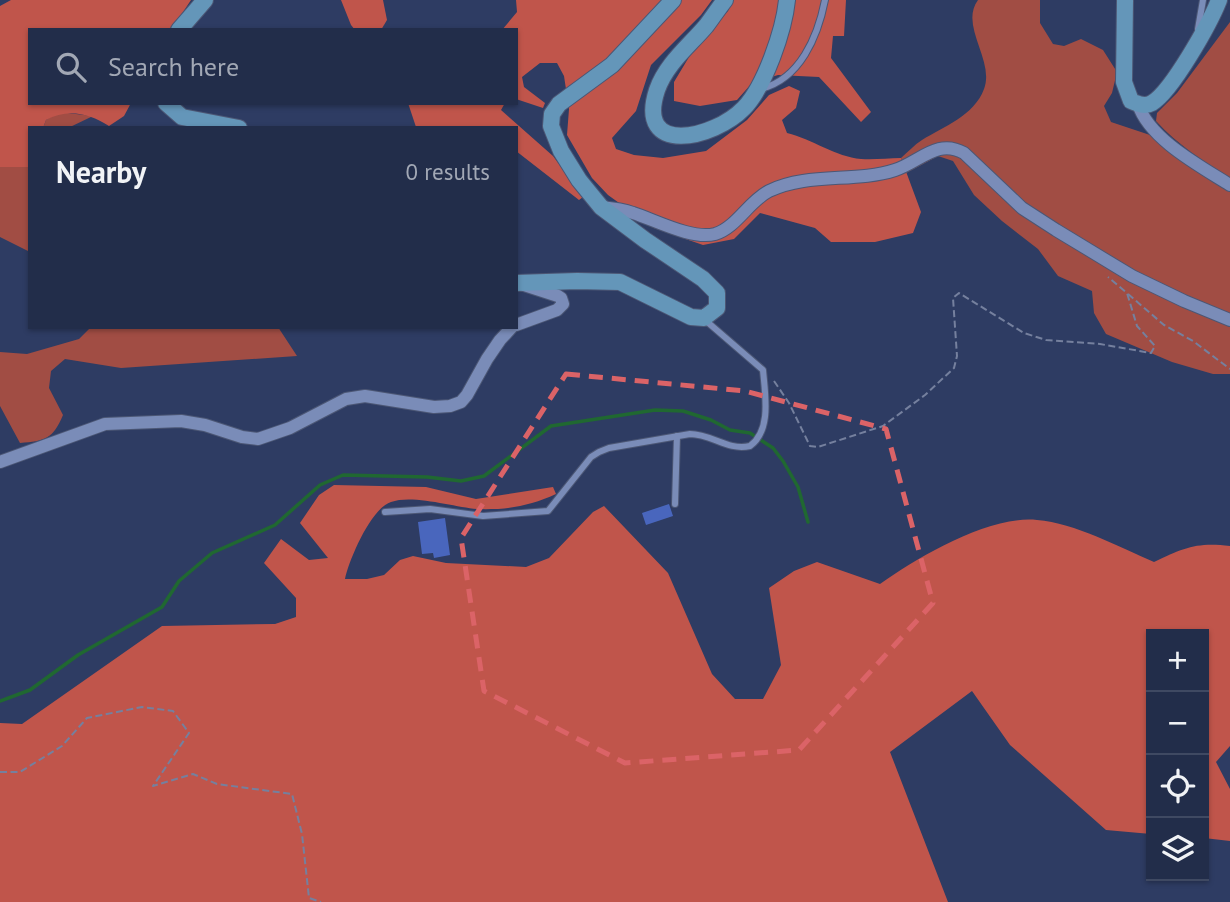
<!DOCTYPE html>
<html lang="en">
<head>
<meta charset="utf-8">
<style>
  body { margin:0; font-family:"PT Sans",sans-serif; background:#2a3551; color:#f1f3f6 }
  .controls { position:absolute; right:21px; bottom:21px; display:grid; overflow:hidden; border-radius:0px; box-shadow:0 2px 5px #0004 }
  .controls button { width:63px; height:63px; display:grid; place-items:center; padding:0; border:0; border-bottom:2px solid #3f4962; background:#222d4a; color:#f1f3f6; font:35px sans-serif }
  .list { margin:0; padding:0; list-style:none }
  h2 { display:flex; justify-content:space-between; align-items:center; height:91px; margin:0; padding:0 28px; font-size:30px }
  h2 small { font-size:23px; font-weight:400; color:#a2a8b5 }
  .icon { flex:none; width:38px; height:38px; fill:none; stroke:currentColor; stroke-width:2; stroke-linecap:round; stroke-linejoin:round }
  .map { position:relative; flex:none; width:1230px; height:902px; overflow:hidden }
  .search { position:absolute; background:#222d4a; box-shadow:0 2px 5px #0004; left:28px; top:28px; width:490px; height:77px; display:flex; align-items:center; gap:18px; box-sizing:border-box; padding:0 24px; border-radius:0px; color:#a2a8b5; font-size:26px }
  .panel { position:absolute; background:#222d4a; box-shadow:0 2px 5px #0004; left:28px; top:126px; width:490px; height:203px; border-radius:0px }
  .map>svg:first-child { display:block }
</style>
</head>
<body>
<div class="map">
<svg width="1230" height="902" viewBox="0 0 1230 902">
  <rect width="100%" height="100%" fill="#2e3c63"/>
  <g fill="#a14d44">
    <path d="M978,0H1040V23L1053,44L1064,46L1081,39L1103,50L1117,72L1112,93L1104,106L1111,122L1156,137L1230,189V374H1213L1172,362L1106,334L1094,313L1092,291L1058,276L1038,249L1002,221L974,195L953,161L938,156L906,173L901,158C908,152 914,145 922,140C943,127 974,116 984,89C995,60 959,26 978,0Z"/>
    <path d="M1230,22V178C1203,161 1178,145 1156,121L1157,113L1177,93Z"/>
    <polygon points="59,112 93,116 68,128 43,128 46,120"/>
    <polygon points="30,165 30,252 0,237 0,167 28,167"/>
    <path d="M91,327H278L297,356L121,368L65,359L51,371L49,388L63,415C53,439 45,441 20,443L0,406V352L27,354L79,339Z"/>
  </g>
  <g fill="#c0554b">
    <path d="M11,0H191L171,30H30V103H131L124,116L109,126C89,113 67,108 46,120L43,128H30L29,167H0V6Z"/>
    <polygon points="341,0 383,0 387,20 381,30 355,30 351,25"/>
    <path d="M516,0H712L701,15L651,65L636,111L612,138L616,149L634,155L663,158L706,151L747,120L769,95L789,86L800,91L796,108L782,120L787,133C812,139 836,157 861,159C874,160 888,158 901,158L921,212L913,233L875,242H831L815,228L760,213L734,239L703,245L654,228L608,195L592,178L567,135L569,109L564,76L557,63H540L522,77L524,87L545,103L543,108L516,99V30H502L517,12Z"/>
    <polygon points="732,0 846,0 844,36 833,36 831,58 871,112 861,122 819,77 778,75 752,83 737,100 700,106 674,101 674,82 692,52 728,11"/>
    <polygon points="408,103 505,103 501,110 553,156 583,197 579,200 516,151 516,128 416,127"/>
    <path d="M334,485L426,487L476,499L553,487L556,494C530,506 507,510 477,509C454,507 412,494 391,502C371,508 349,560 345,579H367L384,575L400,560L413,556L446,563L526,567L549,558L593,512L604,506L668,573L712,674L735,699H763L781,665L769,588L794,571L817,562L880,584C918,557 989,515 1037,520C1075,523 1119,547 1154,562C1184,548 1196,542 1230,546V746L1216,762L1230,789V841L1204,838V634H1151V834L1106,830L1010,745L972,691L890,752L948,902H0V723L22,724L162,626L275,624L296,617V598L264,563L281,539L309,560L328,558L300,523L319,495Z"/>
  </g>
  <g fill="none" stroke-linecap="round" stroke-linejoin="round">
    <polyline stroke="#206831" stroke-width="3.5" points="0,701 30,690 78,655 162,607 179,581 212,553 275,525 320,485 343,475 427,477 461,481 484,476 551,426 655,410 683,411 711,420 730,430 750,433 773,448 783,461 798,487 808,522"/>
  </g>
  <g fill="#4966bd">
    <polygon points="669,504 673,516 646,525 642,513"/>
    <polygon points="445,518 450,555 434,558 433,553 422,554 418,522"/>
  </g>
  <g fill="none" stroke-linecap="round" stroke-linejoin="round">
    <defs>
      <g id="lane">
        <polyline points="1198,29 1203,0"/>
        <path d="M760,89C800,80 818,36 825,0"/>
        <polyline points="675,504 677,436"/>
        <path d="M385,512L430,509L483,516L548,511L591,457L599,452L609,448L690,434C712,434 727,451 750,446C772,430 765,394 763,370L705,320"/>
      </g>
      <g id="street">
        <path d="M1138,104C1149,139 1200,166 1230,185"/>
        <path d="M601,207C612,208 622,209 633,213C655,220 692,240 715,234C736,228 749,201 769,191C808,172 855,183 895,170C920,162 937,138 964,153L1022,208L1056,230L1132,276L1184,301L1230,320"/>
        <polyline points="516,325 557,310 563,304 561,298 558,296 524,285"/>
        <polyline points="0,462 105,424 181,421 205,425 242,437 258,439 290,428 346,399 365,396 434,407 450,406 461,402 467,395 487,359 500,340 512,327"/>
      </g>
      <g id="secondary">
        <path d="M725,0C718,9 712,18 706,26C689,46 666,64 657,90C635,157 714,139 744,108C765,86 784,30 787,0"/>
        <path d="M1125,0L1124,82L1131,101C1138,104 1145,107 1152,103C1172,91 1210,23 1219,0"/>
        <polyline points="179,30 205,0"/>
        <polyline points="166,103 182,117 239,128"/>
        <polyline points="516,283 577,281 620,282 691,317 704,318 717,308 717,293 703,279 645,240 601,207 579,180 561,151 551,126 552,114 559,104 612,65 673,0"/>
      </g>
    </defs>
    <use href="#lane" stroke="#4c5775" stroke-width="8"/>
    <use href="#street" stroke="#4c5775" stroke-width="14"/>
    <use href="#secondary" stroke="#4c5775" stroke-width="18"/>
    <g stroke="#75809e" stroke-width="2" stroke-dasharray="7 3.5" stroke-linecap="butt">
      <polyline points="1128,294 1164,325 1193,341 1230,369"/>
      <polyline points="774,381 789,403 810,446 818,447 883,426 925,395 954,368 957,356 953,298 959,293 1024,333 1046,340 1100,344 1151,353 1155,346 1137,326 1127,293 1108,277"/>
      <polyline points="0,772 20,772 62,746 87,718 142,707 173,711 189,733 153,786 193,774 217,784 292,794 302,834 309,898 321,902"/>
    </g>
    <use href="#lane" stroke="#7a8cb8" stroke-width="6"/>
    <use href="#street" stroke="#7a8cb8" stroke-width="12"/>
    <use href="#secondary" stroke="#6496b9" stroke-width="16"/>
  </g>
  <path fill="none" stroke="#db6367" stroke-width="5" stroke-dasharray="14 9" stroke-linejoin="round" d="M566,374L745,391L886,429L933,603L799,750L625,763L484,691L461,538Z"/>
</svg>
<div class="controls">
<button>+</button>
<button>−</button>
<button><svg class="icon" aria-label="locate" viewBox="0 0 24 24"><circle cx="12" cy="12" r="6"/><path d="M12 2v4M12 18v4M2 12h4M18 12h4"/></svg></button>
<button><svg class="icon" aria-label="layers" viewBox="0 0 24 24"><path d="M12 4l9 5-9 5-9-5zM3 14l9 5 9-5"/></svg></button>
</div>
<div class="search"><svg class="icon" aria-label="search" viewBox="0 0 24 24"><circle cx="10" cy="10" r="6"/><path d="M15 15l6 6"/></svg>Search here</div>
<section class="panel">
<h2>Nearby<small>0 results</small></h2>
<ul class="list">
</ul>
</section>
</div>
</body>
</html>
